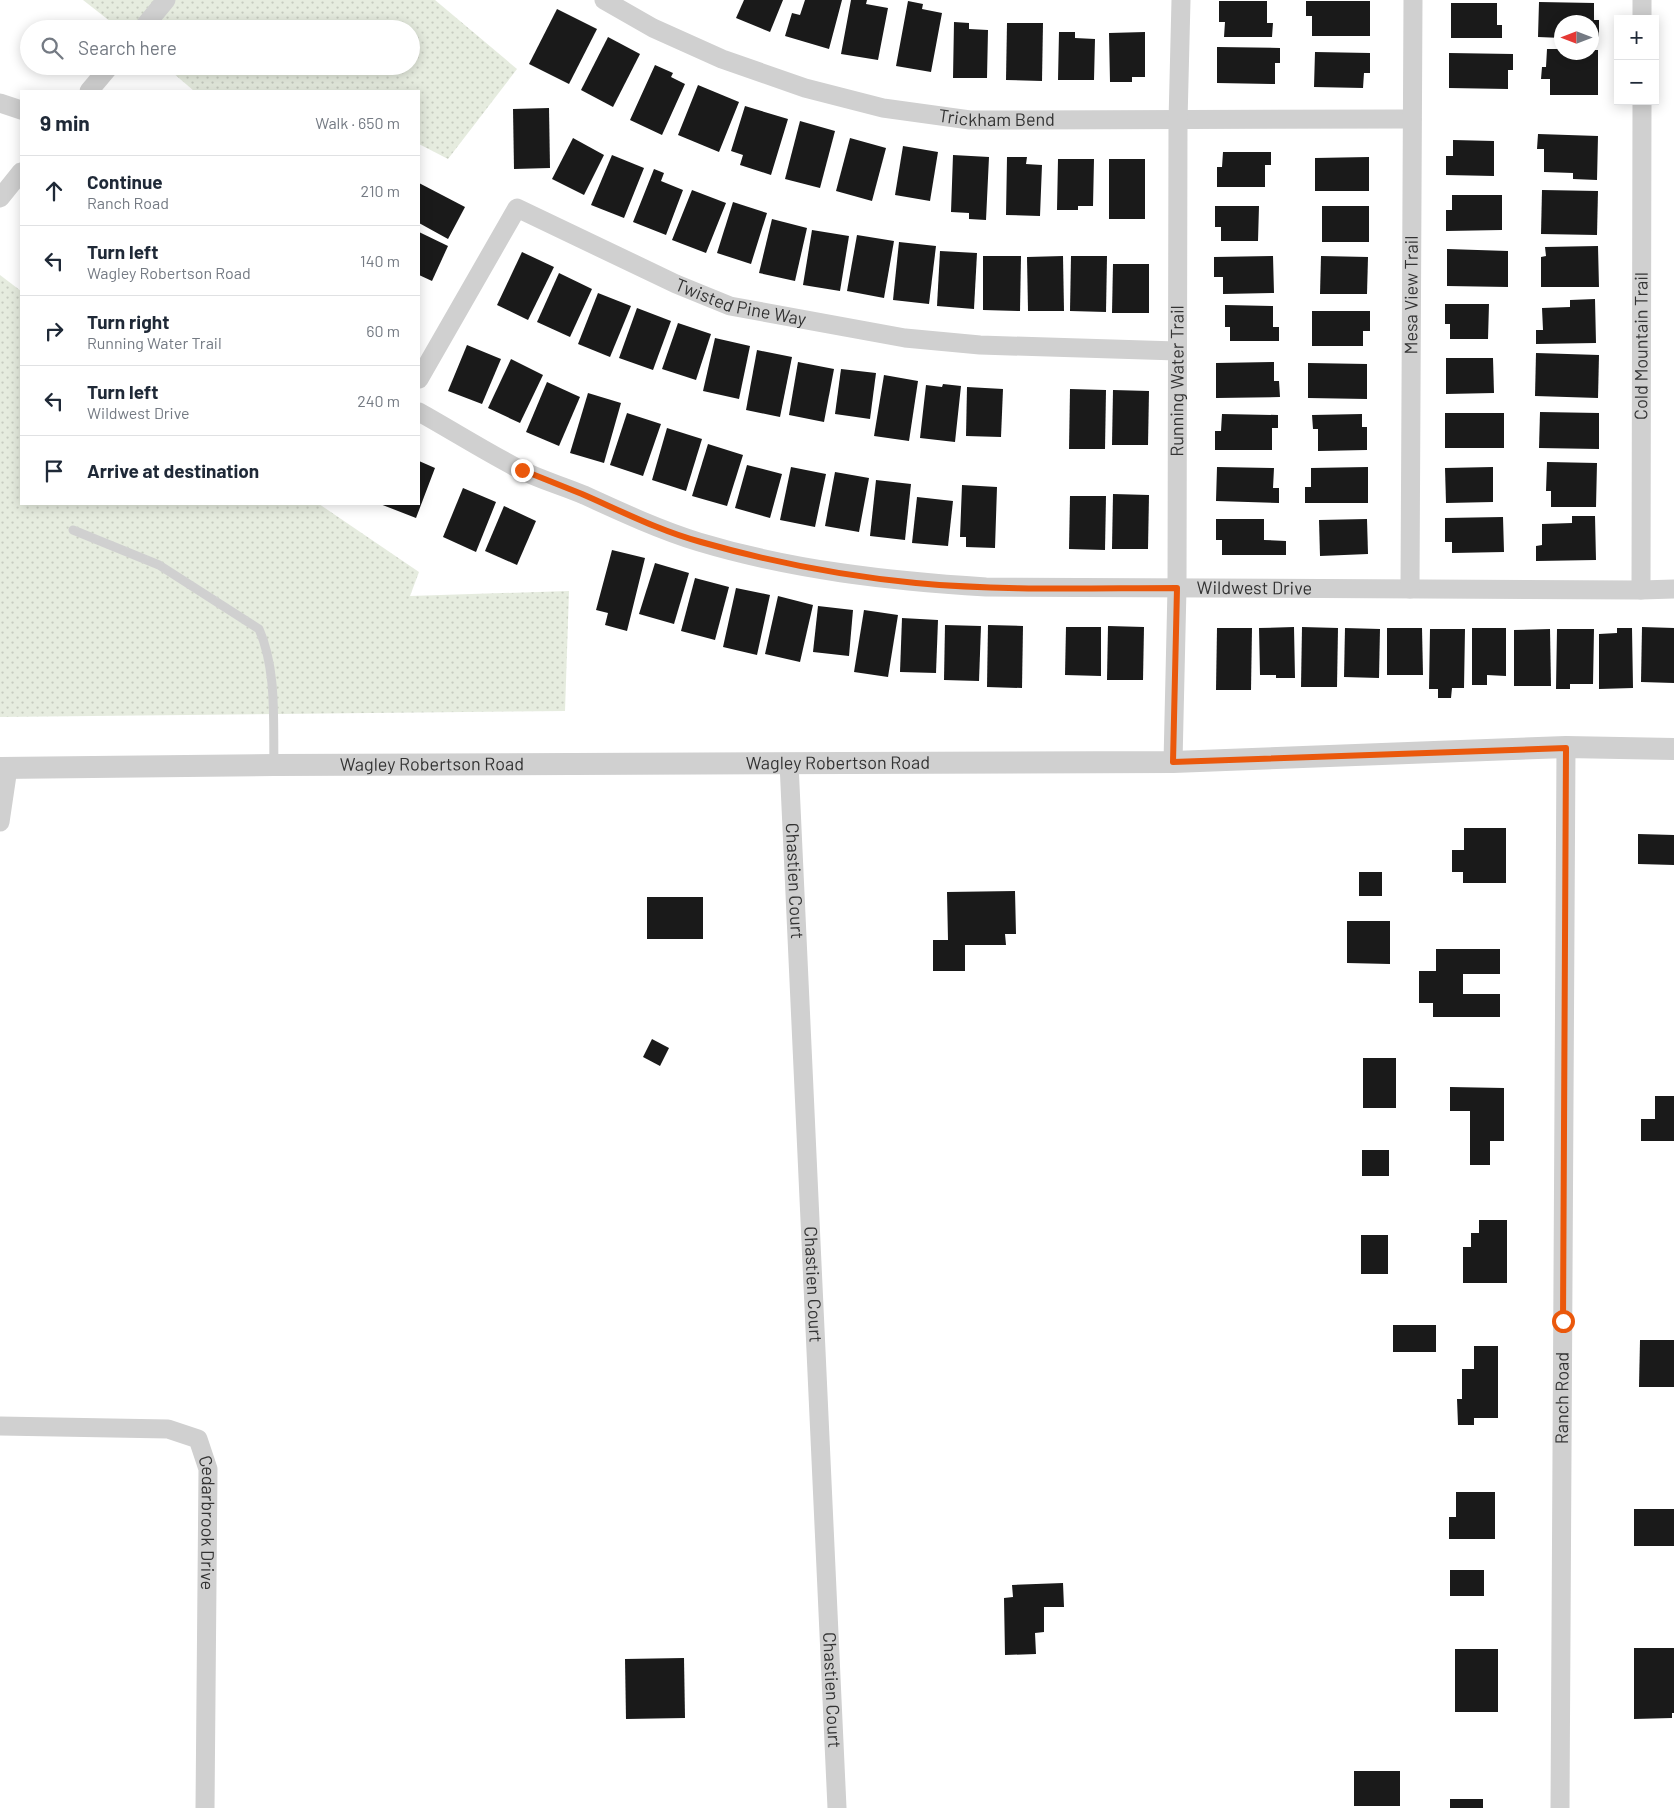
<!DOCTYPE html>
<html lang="en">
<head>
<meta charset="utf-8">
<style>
  body { margin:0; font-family:Barlow,sans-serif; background:#f6f6f7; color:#1f2937 }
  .controls { position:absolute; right:15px; top:15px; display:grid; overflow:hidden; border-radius:0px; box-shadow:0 2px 12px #0003 }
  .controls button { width:45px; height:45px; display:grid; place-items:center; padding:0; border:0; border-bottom:1px solid #e0e1e3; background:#fff; color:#1f2937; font:25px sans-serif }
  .compass { position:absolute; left:1554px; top:15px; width:45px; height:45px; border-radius:50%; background:#fff; box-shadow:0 2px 12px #0003; rotate:270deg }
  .stop { position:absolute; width:15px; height:15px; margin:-11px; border:4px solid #ea580c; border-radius:50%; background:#fff }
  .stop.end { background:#ea580c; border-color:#fff; box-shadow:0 1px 5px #0008 }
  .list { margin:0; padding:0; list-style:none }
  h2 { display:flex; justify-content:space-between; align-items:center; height:65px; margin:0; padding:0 20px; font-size:21px }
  h2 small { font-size:16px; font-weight:400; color:#747a83 }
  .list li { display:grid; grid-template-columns:32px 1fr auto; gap:15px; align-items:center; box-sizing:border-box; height:70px; padding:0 20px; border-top:1px solid #e0e1e3 }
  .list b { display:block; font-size:19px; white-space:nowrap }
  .list p { margin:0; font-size:16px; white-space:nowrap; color:#747a83 }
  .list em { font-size:16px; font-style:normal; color:#747a83 }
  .icon { flex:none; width:28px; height:28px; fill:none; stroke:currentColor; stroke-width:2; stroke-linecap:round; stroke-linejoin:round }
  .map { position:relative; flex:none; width:1674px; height:1808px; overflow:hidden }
  .search { position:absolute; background:#fff; box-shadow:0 2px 12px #0003; left:20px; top:20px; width:400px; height:55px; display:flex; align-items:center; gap:12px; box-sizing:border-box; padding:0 18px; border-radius:28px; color:#747a83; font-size:19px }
  .panel { position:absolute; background:#fff; box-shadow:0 2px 12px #0003; left:20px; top:90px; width:400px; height:415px; border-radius:0px }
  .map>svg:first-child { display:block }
</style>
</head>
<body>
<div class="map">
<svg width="1674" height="1808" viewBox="0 0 1674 1808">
  <defs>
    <pattern id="grass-dots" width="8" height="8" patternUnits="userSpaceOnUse" patternTransform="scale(1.25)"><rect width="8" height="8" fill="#e6ecdf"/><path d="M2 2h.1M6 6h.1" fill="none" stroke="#c6cbc0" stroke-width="1.8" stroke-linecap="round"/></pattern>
  </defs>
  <rect width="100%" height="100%" fill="#fff"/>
  <g fill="url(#grass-dots)">
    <polygon points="83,0 435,0 517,69 448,159 419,144 419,91 194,91 165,66 411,66 411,29 120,29"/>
    <polygon points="0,275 21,291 21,504 319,504 419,572 410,596 569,591 565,711 0,717"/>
  </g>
  <g fill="#1a1a1a">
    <polygon points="744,0 783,0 770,32 736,18"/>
    <polygon points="805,0 842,0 829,49 785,36 792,13 800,15"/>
    <polygon points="851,0 867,0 866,4 888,8 878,60 841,54"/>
    <polygon points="908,1 923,4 922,9 942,13 931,72 896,66"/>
    <polygon points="1219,1 1267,1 1267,23 1273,23 1272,37 1224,37 1225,22 1219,22"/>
    <polygon points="1306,1 1370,1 1370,36 1312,36 1312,16 1306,16"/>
    <polygon points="1539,2 1594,3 1594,20 1599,20 1599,38 1592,38 1592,22 1562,22 1562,38 1538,37"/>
    <polygon points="1451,3 1497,3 1497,25 1502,25 1502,38 1451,38"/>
    <polygon points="557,9 597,29 569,84 529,64"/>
    <polygon points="954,22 969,23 969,29 988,30 987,78 953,78"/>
    <polygon points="1007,23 1043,23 1042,81 1006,80"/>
    <polygon points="1059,32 1075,32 1075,38 1095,39 1094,80 1058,80"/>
    <polygon points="1145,32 1145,77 1132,77 1132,82 1110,82 1109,33"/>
    <polygon points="608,37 640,54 613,107 581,90"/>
    <polygon points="1217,47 1280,48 1280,63 1275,63 1275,84 1217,83"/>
    <polygon points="1547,49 1562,49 1562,52 1592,52 1592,50 1598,50 1598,95 1550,95 1550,79 1541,79 1542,67 1546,67"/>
    <polygon points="1315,52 1370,53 1370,73 1364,73 1363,88 1314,87"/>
    <polygon points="1449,53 1513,54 1513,70 1508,70 1508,89 1449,88"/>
    <polygon points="655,65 673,73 671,77 685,84 662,135 630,120"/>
    <polygon points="698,85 739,102 719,152 678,135"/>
    <polygon points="745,106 788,119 771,175 740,165 743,155 731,151"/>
    <polygon points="549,108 550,168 514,169 513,109"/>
    <polygon points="800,121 835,131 820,188 785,179"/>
    <polygon points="1538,134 1598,136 1597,180 1573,179 1573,173 1544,172 1544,149 1537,149"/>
    <polygon points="573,138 604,155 584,195 552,179"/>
    <polygon points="850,138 886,148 872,201 836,191"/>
    <polygon points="1453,140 1494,141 1494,176 1446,175 1446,156 1453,156"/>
    <polygon points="903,146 938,152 930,201 895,195"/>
    <polygon points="1223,152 1271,152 1271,165 1265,165 1265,187 1217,187 1217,167 1222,167"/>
    <polygon points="612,155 644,168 624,218 591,205"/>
    <polygon points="953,155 989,157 986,220 969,219 969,213 951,212"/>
    <polygon points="1007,157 1027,157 1026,164 1042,165 1040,216 1006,215"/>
    <polygon points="1369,157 1369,191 1315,191 1315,158"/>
    <polygon points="1058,159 1094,159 1093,206 1078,206 1078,210 1057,210"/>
    <rect x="1109" y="159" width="36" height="60"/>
    <polygon points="654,169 664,173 661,181 683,190 666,235 633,222"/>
    <polygon points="419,183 465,207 448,239 419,223"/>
    <polygon points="692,190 726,203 706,253 672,240"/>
    <polygon points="1542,190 1598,191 1597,235 1541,234"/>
    <polygon points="1452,195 1502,195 1502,230 1446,231 1446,210 1452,210"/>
    <polygon points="733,202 767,213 751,264 717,253"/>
    <polygon points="1215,206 1259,206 1258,241 1221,241 1221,227 1215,227"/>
    <rect x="1322" y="206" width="47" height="36"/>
    <polygon points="772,219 807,228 795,281 759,273"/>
    <polygon points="812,230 849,236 840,291 803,285"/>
    <polygon points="419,232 448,246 432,281 419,275"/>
    <polygon points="857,235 894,241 884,298 847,291"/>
    <polygon points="899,242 936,246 929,304 893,300"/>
    <polygon points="1598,246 1599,287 1541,287 1541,257 1546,256 1545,247"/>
    <polygon points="1447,249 1508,251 1508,287 1447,286"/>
    <polygon points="940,251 977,253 974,309 937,306"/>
    <polygon points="522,252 554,267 528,320 497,305"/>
    <polygon points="983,256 1021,256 1020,311 983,310"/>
    <polygon points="1063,256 1064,311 1028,311 1027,257"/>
    <polygon points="1071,256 1107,256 1106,312 1070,311"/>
    <polygon points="1273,256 1274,293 1223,294 1223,277 1214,277 1214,257"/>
    <polygon points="1321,256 1368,257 1367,294 1320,294"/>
    <polygon points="1113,264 1149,264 1149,313 1112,313"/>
    <polygon points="559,273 592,289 570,337 537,322"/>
    <polygon points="598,293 631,306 610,357 578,344"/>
    <polygon points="1595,299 1596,343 1536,344 1536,330 1543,330 1542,308 1570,307 1570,300"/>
    <polygon points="1445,304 1489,304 1488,339 1450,339 1450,324 1445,324"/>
    <polygon points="1225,305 1273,306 1273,327 1279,327 1279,341 1230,341 1230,327 1225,327"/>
    <polygon points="637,308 671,321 653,370 619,358"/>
    <polygon points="1312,311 1370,311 1370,331 1363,331 1363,346 1312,346"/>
    <polygon points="678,323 711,334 696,380 662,369"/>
    <polygon points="715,338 750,346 739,399 703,391"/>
    <polygon points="467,345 501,359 482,404 448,391"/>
    <polygon points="757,350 792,357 780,417 746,410"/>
    <polygon points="1536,353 1599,355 1598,398 1535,396"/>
    <polygon points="1446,358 1493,358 1494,393 1446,394"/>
    <polygon points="511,359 543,375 520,423 488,408"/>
    <polygon points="798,362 834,369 824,422 789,415"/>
    <polygon points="1274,362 1274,381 1279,381 1280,397 1216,398 1216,363"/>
    <polygon points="1308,363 1367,364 1367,399 1308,398"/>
    <polygon points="841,369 876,373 870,419 835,414"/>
    <polygon points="884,375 918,381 909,441 874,436"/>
    <polygon points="547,382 580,397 559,446 526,432"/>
    <polygon points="943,384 961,386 955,442 920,438 926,385 942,387"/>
    <polygon points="967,387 1003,389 1001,437 966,436"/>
    <polygon points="1070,389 1106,390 1105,449 1069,449"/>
    <polygon points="1113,390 1149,391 1148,445 1112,445"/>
    <polygon points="588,393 621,403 604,463 570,453"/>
    <polygon points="1540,412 1599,413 1599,449 1539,448"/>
    <polygon points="627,413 661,424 643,476 610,465"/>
    <rect x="1445" y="413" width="59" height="35"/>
    <polygon points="1222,414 1278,415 1278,428 1272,428 1272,450 1215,450 1215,431 1221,431"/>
    <polygon points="1362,414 1362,427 1367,427 1367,450 1318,451 1318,429 1313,429 1312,415"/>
    <polygon points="667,428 702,439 686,491 652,480"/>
    <polygon points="708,444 743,455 727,506 692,496"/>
    <polygon points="419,461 435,468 416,518 380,504 419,504"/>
    <polygon points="1547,462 1597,463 1596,507 1551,507 1551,491 1546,491"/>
    <polygon points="747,465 782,474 770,518 735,508"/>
    <polygon points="791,467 826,474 815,527 780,520"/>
    <polygon points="1217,467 1274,468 1273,488 1279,488 1279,503 1216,501"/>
    <polygon points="1368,467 1368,503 1305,503 1305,487 1311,487 1311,468"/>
    <polygon points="1493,467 1493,502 1446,503 1445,468"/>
    <polygon points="835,472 869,478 859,532 825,526"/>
    <polygon points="876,480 911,484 905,540 870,536"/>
    <polygon points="962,485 997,487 995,548 966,547 966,537 960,537"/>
    <polygon points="463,488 496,502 476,552 443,537"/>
    <polygon points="1113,494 1149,495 1148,549 1112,549"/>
    <polygon points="1070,496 1106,496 1105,550 1069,549"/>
    <polygon points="917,497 953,501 948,546 912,543"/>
    <polygon points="504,506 536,521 517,565 485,551"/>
    <polygon points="1572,516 1595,516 1596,560 1536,561 1536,546 1542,545 1542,524 1572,523"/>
    <polygon points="1503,517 1504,552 1452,553 1452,542 1445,542 1445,518"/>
    <polygon points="1216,519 1264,519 1264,540 1286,541 1286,555 1222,555 1222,540 1216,540"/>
    <polygon points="1367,519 1368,554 1320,556 1319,520"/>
    <polygon points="612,550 645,558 627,631 605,625 608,613 596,610"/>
    <polygon points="655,563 689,573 674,624 639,614"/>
    <polygon points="695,578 729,587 715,640 681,631"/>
    <polygon points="736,588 770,595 757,655 723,647"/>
    <polygon points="778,596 813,605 800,662 765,654"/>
    <polygon points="818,606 853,610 849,656 813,652"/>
    <polygon points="864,610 898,615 888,677 854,672"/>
    <polygon points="902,618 938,620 936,673 900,672"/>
    <polygon points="945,625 981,626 979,681 944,680"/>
    <polygon points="988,625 1023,626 1022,688 987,687"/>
    <polygon points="1108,626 1144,627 1143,680 1107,680"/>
    <polygon points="1066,627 1101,627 1101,676 1065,675"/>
    <polygon points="1294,627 1295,678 1276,678 1276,675 1260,675 1259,628"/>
    <polygon points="1302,627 1338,628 1337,687 1301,687"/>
    <polygon points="1642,627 1674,628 1674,683 1641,682"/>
    <polygon points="1217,628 1252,628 1251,690 1216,690"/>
    <polygon points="1345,628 1380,629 1379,678 1344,677"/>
    <polygon points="1387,628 1422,628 1423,675 1387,675"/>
    <polygon points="1472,628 1506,628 1506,676 1487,675 1487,685 1472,685"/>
    <polygon points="1617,628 1632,628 1633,688 1599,689 1599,634 1617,633"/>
    <polygon points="1430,629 1465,629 1464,688 1452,688 1451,698 1438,698 1438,689 1429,689"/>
    <polygon points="1550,629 1551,686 1514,686 1514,630"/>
    <polygon points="1557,629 1594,629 1593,684 1570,684 1570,689 1556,689"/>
    <polygon points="1464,828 1506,828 1506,883 1463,883 1463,872 1452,872 1452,850 1464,850"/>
    <polygon points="1638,834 1674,835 1674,865 1638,864"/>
    <rect x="1359" y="872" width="23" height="24"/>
    <polygon points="1015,891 1016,934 1005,934 1006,945 965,945 965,971 933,971 933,940 948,940 947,892"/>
    <rect x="647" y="897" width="56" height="42"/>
    <polygon points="1347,921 1390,921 1390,964 1347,963"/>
    <polygon points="1436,949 1500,949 1500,974 1463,974 1463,994 1500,994 1500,1017 1433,1017 1433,1003 1419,1003 1419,971 1436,971"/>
    <polygon points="652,1039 669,1048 660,1066 643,1057"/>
    <rect x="1363" y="1058" width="33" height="50"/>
    <polygon points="1450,1087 1504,1088 1504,1141 1490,1141 1490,1165 1470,1165 1470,1111 1450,1111"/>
    <polygon points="1655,1096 1674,1096 1674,1141 1641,1141 1641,1119 1655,1119"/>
    <rect x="1362" y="1150" width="27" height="26"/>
    <polygon points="1479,1220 1507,1220 1507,1283 1463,1283 1463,1247 1471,1247 1471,1233 1479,1233"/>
    <rect x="1361" y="1235" width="27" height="39"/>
    <rect x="1393" y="1325" width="43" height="27"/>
    <polygon points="1640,1340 1674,1340 1674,1387 1639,1387"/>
    <polygon points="1474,1346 1498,1346 1498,1418 1474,1418 1474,1425 1458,1425 1457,1399 1462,1399 1462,1369 1474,1369"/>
    <polygon points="1456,1492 1495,1492 1495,1539 1449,1539 1449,1517 1456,1517"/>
    <rect x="1634" y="1509" width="40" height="37"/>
    <rect x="1450" y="1570" width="34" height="26"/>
    <polygon points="1063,1583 1064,1607 1044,1607 1044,1632 1035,1633 1036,1654 1005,1655 1004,1598 1013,1597 1012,1585"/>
    <polygon points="1634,1648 1674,1648 1674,1713 1672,1713 1672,1718 1634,1719"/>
    <rect x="1455" y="1649" width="43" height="63"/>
    <polygon points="684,1658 685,1718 626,1719 625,1659"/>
    <rect x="1354" y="1771" width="46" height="35"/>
    <rect x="1450" y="1799" width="33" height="9"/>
  </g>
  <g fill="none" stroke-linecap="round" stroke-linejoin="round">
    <path stroke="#d0d0d0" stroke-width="9" d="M73,530L159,565L259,629C277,670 273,720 274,765"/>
    <g stroke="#d0d0d0" stroke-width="19">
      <path id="s1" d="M604,0L653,28L722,59L805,88L883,108L970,120L1412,119"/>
      <polyline points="1642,19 1642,0"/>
      <polyline points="142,29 166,0"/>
      <polyline points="89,91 110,66"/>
      <polyline points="0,103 21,110"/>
      <polyline points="0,198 21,172"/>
      <path id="s2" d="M419,379L517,208L676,284L730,306L905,338L980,345L1177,351"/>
      <path id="s3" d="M419,412C453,431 486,452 521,470C541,480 563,486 584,495C621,512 660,530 699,542C792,570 889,581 986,587L1641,590L1674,589"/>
      <path id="s4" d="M1410,589L1413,0"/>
      <path id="s5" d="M1641,590L1642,101"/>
      <path id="s6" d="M1173,762L1177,588L1178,121L1181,0"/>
      <path id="s7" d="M789,763L837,1808"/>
      <polyline points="0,822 8,768"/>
      <path id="s8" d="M0,1426L168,1429L198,1439L208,1469L205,1808"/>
      <path id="s9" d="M1560,1808L1566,747"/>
    </g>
    <path stroke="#d0d0d0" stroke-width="22" id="s10" d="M0,768L274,765L1173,762L1566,747L1674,749"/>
  </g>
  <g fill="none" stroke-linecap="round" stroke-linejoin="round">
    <path stroke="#ea580c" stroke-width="6" d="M522,470C542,478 562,486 582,494C621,511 660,531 701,542C771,562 843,576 916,583C1003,591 1090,588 1177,588L1173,762L1566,748L1563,1321"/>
  </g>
  <g text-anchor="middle" stroke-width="5" stroke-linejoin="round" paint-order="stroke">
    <g font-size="18" fill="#333" stroke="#fff">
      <text dy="6" stroke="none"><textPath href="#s1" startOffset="415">Trickham Bend</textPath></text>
      <text dy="6" stroke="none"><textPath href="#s4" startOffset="294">Mesa View Trail</textPath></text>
      <text dy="6" stroke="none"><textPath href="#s2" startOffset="441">Twisted Pine Way</textPath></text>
      <text dy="6" stroke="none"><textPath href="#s5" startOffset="244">Cold Mountain Trail</textPath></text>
      <text dy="6" stroke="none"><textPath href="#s6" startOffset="381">Running Water Trail</textPath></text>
      <text dy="6" stroke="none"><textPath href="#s3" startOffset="869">Wildwest Drive</textPath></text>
      <text dy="6" stroke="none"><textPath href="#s10" startOffset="838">Wagley Robertson Road</textPath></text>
      <text dy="6" stroke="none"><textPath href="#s10" startOffset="432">Wagley Robertson Road</textPath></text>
      <text dy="6" stroke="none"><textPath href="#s7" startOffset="118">Chastien Court</textPath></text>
      <text dy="6" stroke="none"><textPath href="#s7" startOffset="522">Chastien Court</textPath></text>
      <text dy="6" stroke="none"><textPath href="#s9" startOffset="410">Ranch Road</textPath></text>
      <text dy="6" stroke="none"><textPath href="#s8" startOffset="285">Cedarbrook Drive</textPath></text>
      <text dy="6" stroke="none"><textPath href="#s7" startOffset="928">Chastien Court</textPath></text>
    </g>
  </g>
</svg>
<div class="controls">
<button>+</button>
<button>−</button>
</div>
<svg class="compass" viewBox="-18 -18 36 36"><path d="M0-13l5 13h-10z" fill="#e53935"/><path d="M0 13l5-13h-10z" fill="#747a83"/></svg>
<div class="stop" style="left:1563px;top:1321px"></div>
<div class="stop end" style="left:522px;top:470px"></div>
<div class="search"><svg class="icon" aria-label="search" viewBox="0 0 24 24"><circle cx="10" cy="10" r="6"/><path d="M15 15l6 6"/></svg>Search here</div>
<section class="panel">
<h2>9 min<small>Walk · 650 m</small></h2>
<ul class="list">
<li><svg class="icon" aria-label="ahead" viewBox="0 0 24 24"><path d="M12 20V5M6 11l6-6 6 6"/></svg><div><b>Continue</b><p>Ranch Road</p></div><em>210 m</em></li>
<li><svg class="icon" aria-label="left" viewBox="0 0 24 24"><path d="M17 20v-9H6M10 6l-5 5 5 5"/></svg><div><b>Turn left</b><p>Wagley Robertson Road</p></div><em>140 m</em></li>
<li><svg class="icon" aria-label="right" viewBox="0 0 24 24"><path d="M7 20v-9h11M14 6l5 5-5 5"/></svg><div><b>Turn right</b><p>Running Water Trail</p></div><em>60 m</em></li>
<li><svg class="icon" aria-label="left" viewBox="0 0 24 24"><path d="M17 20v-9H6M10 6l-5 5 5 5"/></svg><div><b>Turn left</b><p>Wildwest Drive</p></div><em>240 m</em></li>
<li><svg class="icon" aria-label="arrive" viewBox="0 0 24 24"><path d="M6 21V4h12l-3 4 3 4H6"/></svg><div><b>Arrive at destination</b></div></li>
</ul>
</section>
</div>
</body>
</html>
